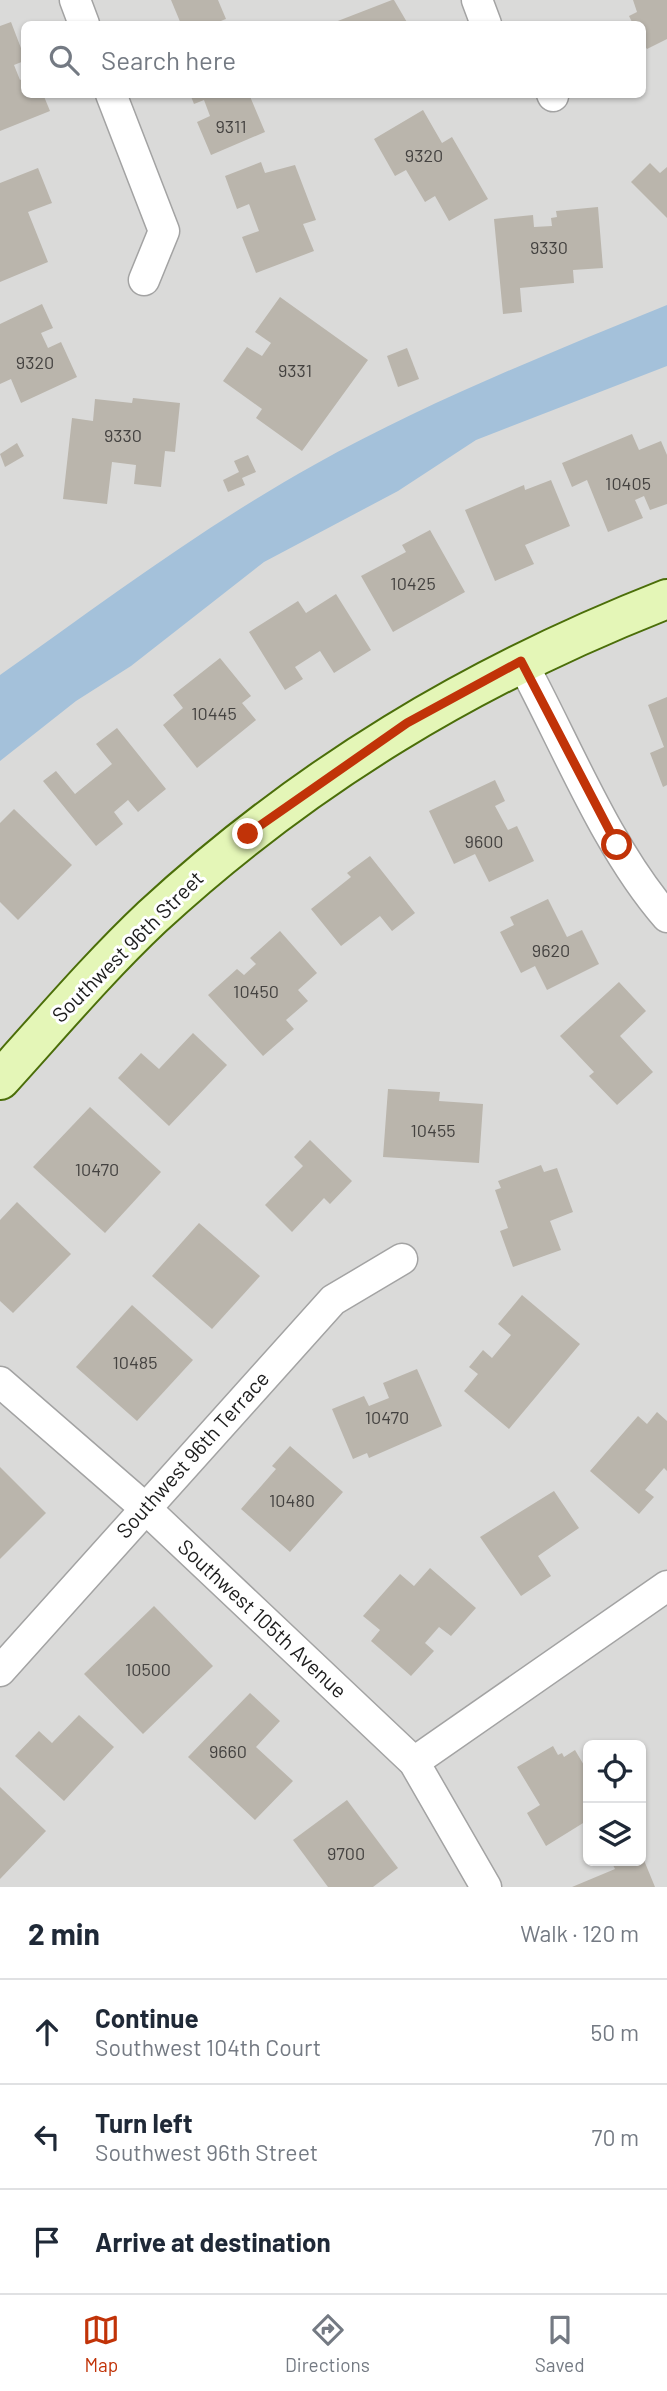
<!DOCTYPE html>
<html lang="en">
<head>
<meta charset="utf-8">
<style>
  body { margin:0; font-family:Barlow,sans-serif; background:#f6f6f7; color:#1f2937 }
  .controls { position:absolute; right:21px; bottom:21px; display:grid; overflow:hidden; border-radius:10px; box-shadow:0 2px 5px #0004 }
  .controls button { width:63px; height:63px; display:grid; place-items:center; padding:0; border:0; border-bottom:2px solid #e0e1e3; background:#fff; color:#1f2937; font:35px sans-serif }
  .stop { position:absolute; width:21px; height:21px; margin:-16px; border:5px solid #c13308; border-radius:50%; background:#fff }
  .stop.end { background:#c13308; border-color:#fff; box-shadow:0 2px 7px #0008 }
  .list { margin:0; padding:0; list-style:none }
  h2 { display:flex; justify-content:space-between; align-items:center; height:91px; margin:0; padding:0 28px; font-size:30px }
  h2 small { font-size:23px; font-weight:400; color:#747a83 }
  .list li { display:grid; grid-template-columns:46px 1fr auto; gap:21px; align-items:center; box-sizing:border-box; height:105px; padding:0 28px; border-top:2px solid #e0e1e3 }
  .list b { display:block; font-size:26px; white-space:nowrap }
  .list p { margin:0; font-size:23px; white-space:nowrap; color:#747a83 }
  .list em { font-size:23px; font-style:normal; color:#747a83 }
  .icon { flex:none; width:38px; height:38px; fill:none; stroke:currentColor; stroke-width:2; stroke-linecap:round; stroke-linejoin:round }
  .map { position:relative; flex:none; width:667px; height:1887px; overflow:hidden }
  .search { position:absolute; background:#fff; box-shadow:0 2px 5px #0004; left:21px; right:21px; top:21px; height:77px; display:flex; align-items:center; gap:18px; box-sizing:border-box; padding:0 24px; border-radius:10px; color:#747a83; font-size:26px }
  .sheet { height:406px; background:#fff }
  nav { display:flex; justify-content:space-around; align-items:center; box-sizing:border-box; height:98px; border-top:2px solid #e0e1e3; background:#fff; font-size:19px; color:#747a83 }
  nav a { display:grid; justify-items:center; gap:4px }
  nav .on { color:#c13308 }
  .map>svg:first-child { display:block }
</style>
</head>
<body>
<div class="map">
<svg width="667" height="1887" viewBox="0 0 667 1887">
  <rect width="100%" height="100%" fill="#edece2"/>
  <path fill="#dadad9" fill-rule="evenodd" d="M0,0H667V1887H0ZM24,24H642V94H24ZM588,1745H641V1861H588Z"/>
  <path fill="#a4c1da" d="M667,305V366L476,440L398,491L264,562L131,666L76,701L0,761V675C102,603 204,526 314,465C427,402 547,354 667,305Z"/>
  <g fill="#bab5ac">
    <polygon points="171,0 218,0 226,19 213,24 181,24"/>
    <polygon points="394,0 408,24 330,24 392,0"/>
    <polygon points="633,0 667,0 667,39 647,49 642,42 642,24 633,24 629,16 637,12"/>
    <polygon points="11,22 24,56 24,61 14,65 20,80 24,78 24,94 43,94 50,111 0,131 0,26"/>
    <polygon points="190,94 249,94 265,132 211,155 197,122 210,116 204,100 194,104"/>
    <polygon points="423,110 442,143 452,137 488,199 449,221 435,196 425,202 406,170 395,176 374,139"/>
    <polygon points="261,162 265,173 295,165 316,220 303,224 314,251 256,273 242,237 259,231 249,204 237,209 225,176"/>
    <polygon points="650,163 660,173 667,167 667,218 631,182"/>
    <polygon points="38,168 52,203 28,212 48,262 0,282 0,183"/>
    <polygon points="598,207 603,268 573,270 574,283 520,288 522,312 503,314 494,219 533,215 534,227 552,226 551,218 557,217 556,211"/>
    <polygon points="280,297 368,360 302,451 256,418 262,409 223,381 247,347 262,356 271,343 255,332"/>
    <polygon points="42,304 53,328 41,333 48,348 61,342 77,377 21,403 11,379 0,384 0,324"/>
    <polygon points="407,348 419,379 398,387 387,356"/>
    <polygon points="133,398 180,403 175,452 165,451 161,487 134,484 136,465 112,462 107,504 63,499 72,418 93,421 95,399 132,403"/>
    <polygon points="632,434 639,450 661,441 667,455 667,504 650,510 644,496 635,500 643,518 608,532 587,480 572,487 562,463"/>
    <polygon points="17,443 24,456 5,467 0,454"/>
    <polygon points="248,455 256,472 242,478 245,485 228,492 223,480 239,472 234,461"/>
    <polygon points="551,480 570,526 525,545 534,564 495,581 465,510 524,485 525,490"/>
    <polygon points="430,530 465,592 393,632 361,576 406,552 402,545"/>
    <polygon points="336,594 371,650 334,673 320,651 295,667 303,679 285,690 249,632 298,601 306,613"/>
    <polygon points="220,658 251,696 242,703 256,720 197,768 163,725 183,708 173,695"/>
    <polygon points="667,697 667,785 663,787 650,753 664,747 648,705"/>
    <polygon points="117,728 166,789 138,812 128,800 114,812 123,824 96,846 43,781 56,771 75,794 112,764 96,744"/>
    <polygon points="495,780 505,801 495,806 508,830 517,826 534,861 489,882 475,854 454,864 429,811"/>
    <polygon points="14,809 72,865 18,920 0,902 0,823"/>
    <polygon points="370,856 415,913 392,931 380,916 341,946 311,909 351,877 347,873"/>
    <polygon points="548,899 567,937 582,930 599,964 547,990 535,966 521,973 500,932 514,925 510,917"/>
    <polygon points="280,931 317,973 298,990 308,1001 286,1020 294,1029 263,1056 208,995 237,969 244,975 256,964 250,958"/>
    <polygon points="619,982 646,1011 620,1036 653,1072 617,1105 589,1076 594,1072 560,1036"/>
    <polygon points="193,1033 227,1065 169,1126 118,1078 141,1053 159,1069"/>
    <polygon points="388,1089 440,1092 439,1101 483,1104 479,1163 383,1157"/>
    <polygon points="90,1107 161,1172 105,1233 33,1167"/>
    <polygon points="310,1140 352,1181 330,1204 324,1198 292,1232 265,1205 303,1166 294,1157"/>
    <polygon points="541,1165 544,1172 557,1168 573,1212 550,1221 561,1250 513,1267 500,1231 508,1228 495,1190 501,1188 498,1181"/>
    <polygon points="17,1202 71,1254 13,1313 0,1301 0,1220"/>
    <polygon points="199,1223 260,1276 212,1329 152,1276"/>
    <polygon points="522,1295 580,1344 509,1429 464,1391 478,1374 469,1367 483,1350 492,1358 511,1335 498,1324"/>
    <polygon points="132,1305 193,1360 137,1421 76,1367"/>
    <polygon points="417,1369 442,1426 369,1458 367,1453 353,1459 332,1409 364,1396 369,1406 389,1398 383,1383"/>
    <polygon points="657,1412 667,1421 667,1471 664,1468 645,1490 654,1497 639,1514 590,1471 638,1416 647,1424"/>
    <polygon points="290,1446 343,1492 290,1552 241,1509 276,1469 272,1466"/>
    <polygon points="0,1467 46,1513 0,1559"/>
    <polygon points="554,1491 579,1528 538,1556 551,1576 521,1596 480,1537"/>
    <polygon points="430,1568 476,1608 451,1636 439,1627 425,1643 434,1651 411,1676 371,1641 380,1630 363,1616 400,1574 414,1586"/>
    <polygon points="154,1606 213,1666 143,1734 84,1674"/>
    <polygon points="250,1693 280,1721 256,1747 293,1781 255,1820 188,1757"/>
    <polygon points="79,1715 114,1747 64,1801 15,1756 39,1731 52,1743"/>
    <polygon points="553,1746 558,1755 562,1753 564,1757 575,1750 588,1772 588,1789 585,1791 588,1820 546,1846 527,1813 540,1805 517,1767"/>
    <polygon points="0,1787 46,1831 0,1879"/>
    <polygon points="347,1800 398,1868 373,1887 328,1887 293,1840"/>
    <polygon points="641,1853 655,1887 572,1887 615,1869 613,1865 623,1861 641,1861"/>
  </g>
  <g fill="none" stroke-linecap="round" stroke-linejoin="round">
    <defs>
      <g id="street">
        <polyline points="75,0 84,24"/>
        <polyline points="477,0 486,24"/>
        <polyline points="111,94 164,231 144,280"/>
        <polyline points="552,94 553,96"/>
        <path d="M521,661C566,744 606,847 667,917"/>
        <polyline points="0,1382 145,1508 414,1762 486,1887"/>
        <polyline points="0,1671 333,1300 402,1259"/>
        <polyline points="414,1762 667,1586"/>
      </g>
      <path id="secondary" d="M0,1080C50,1025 98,968 152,917C305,776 473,675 667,599"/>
    </defs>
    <use href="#street" stroke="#a3a3a3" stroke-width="33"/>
    <use href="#secondary" stroke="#4b6e09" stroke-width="42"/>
    <use href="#street" stroke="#fff" stroke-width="30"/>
    <use href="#secondary" stroke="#e4f6b7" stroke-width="38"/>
  </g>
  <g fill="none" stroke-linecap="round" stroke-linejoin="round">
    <polyline stroke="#c13308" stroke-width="9" points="248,834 407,723 521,661 617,845"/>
  </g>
  <g text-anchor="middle" stroke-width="6" stroke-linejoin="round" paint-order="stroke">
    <g font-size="18" fill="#444240">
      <text x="231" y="133">9311</text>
      <text x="424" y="162">9320</text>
      <text x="549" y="254">9330</text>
      <text x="35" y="369">9320</text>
      <text x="295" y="377">9331</text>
      <text x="123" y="442">9330</text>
      <text x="628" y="490">10405</text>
      <text x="413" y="590">10425</text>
      <text x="214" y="720">10445</text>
      <text x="484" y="848">9600</text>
      <text x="551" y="957">9620</text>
      <text x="256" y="998">10450</text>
      <text x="433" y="1137">10455</text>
      <text x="97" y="1176">10470</text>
      <text x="135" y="1369">10485</text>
      <text x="387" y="1424">10470</text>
      <text x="292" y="1507">10480</text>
      <text x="148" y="1676">10500</text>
      <text x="228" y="1758">9660</text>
      <text x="346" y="1860">9700</text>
    </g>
    <g font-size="21" fill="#1c1c1c" stroke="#fff">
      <text transform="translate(128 947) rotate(-45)" y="7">Southwest 96th Street</text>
      <text transform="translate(193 1455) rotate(-48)" y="7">Southwest 96th Terrace</text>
      <text transform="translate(262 1619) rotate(43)" y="7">Southwest 105th Avenue</text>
    </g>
  </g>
</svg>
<div class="controls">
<button><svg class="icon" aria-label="locate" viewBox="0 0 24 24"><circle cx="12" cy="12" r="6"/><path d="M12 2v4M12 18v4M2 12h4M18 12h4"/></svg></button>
<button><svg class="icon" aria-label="layers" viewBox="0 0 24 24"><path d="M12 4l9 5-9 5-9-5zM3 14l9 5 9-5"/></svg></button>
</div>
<div class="stop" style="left:617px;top:845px"></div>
<div class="stop end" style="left:248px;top:834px"></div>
<div class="search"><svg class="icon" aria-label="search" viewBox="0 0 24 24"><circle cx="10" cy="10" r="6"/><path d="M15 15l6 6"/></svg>Search here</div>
</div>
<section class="sheet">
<h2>2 min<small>Walk · 120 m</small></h2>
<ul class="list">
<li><svg class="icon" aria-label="ahead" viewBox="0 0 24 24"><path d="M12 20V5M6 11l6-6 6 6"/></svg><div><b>Continue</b><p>Southwest 104th Court</p></div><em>50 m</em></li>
<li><svg class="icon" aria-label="left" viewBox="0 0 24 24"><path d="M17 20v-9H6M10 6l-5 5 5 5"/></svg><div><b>Turn left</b><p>Southwest 96th Street</p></div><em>70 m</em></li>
<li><svg class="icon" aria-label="arrive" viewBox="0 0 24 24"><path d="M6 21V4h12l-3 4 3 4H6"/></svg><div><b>Arrive at destination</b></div></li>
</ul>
</section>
<nav>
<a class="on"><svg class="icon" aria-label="map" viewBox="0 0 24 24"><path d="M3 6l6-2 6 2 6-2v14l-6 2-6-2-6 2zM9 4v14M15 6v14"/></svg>Map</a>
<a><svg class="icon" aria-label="directions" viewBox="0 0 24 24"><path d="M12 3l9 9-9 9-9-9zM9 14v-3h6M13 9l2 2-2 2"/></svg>Directions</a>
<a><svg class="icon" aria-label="saved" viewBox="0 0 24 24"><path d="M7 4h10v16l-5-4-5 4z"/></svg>Saved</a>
</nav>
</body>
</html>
